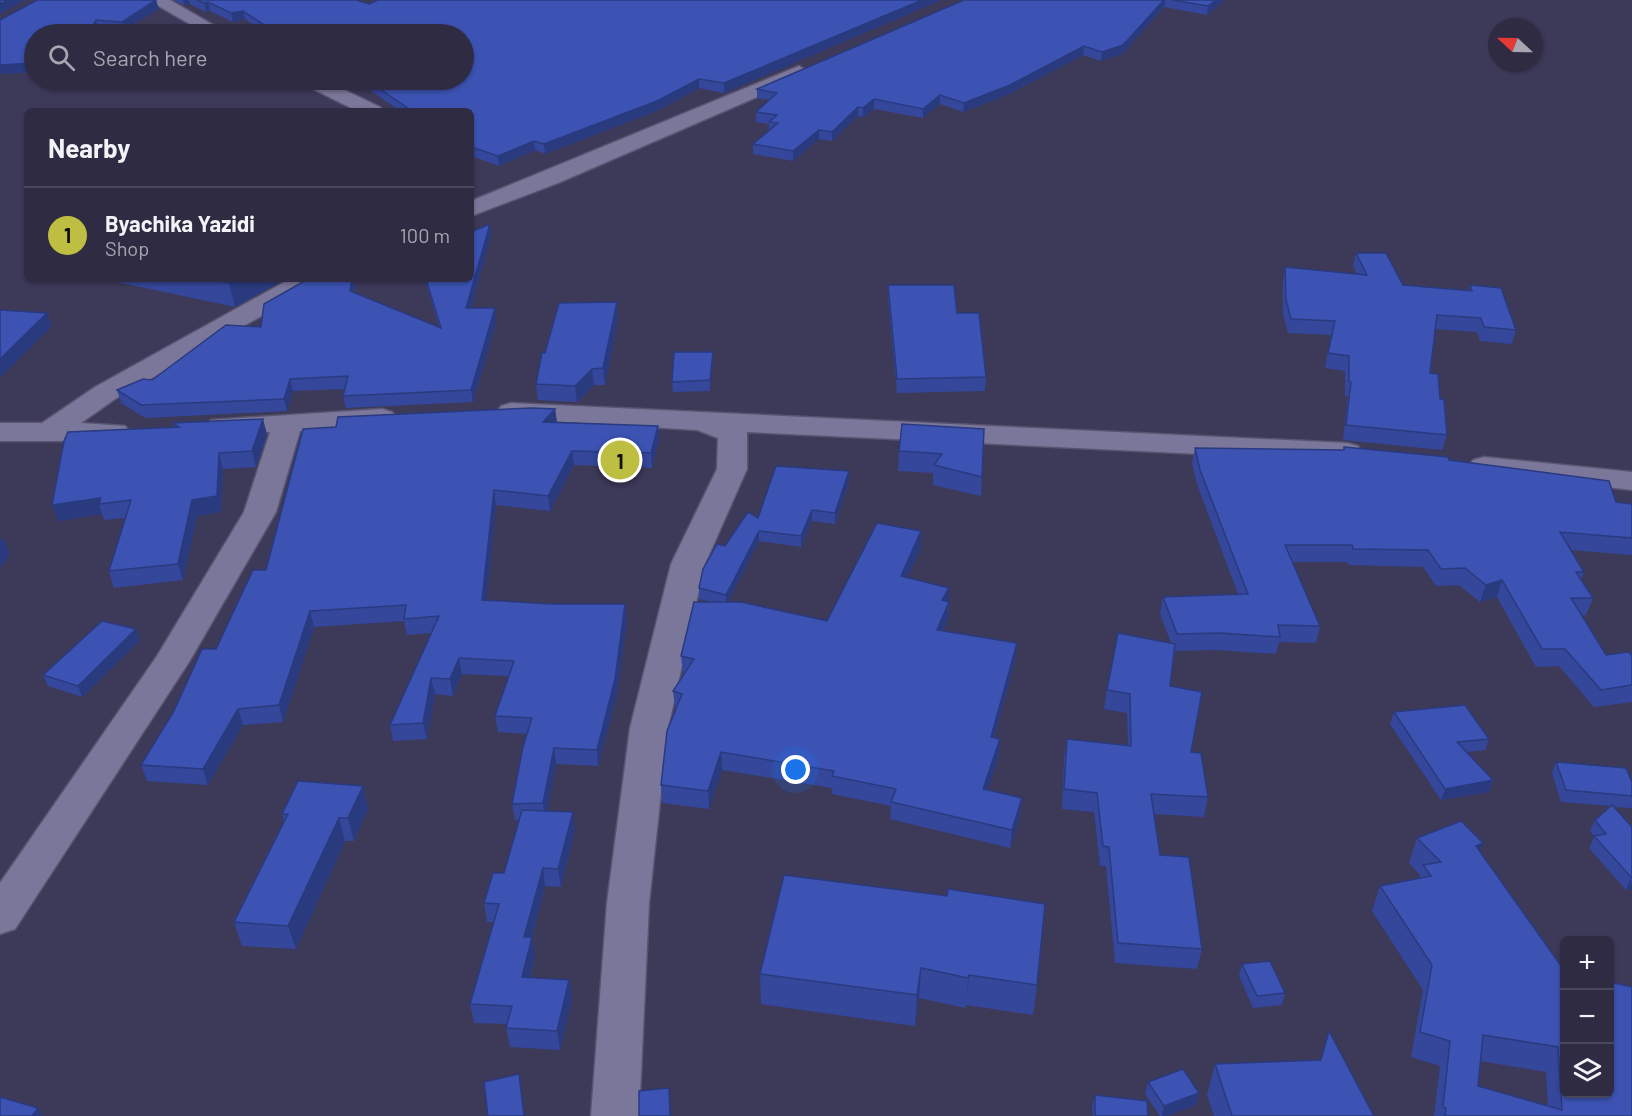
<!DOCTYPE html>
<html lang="en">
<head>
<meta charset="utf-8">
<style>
  body { margin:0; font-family:Barlow,sans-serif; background:#36334a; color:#f1f3f6 }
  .controls { position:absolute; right:18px; bottom:18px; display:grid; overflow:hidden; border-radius:9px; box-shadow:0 2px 4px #0004 }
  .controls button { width:54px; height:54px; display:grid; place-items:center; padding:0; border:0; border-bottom:2px solid #49475c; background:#2e2b43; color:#f1f3f6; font:30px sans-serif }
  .compass { position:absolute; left:1488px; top:18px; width:54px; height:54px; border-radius:50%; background:#2e2b43; box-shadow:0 2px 4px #0004; rotate:292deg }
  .you { position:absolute; left:796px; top:770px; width:21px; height:21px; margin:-15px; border:4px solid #fff; border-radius:50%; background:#1a73e8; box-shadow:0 0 0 9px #1a73e833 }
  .badge { display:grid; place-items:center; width:39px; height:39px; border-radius:50%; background:#bebf42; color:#111; font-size:20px; font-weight:700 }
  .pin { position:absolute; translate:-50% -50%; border:3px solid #fff; box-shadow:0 2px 6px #0006 }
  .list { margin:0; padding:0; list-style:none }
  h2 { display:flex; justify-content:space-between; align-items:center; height:78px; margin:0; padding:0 24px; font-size:26px }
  h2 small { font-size:20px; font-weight:400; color:#a7a7b2 }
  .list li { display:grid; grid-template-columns:39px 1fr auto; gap:18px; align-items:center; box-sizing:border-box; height:96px; padding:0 24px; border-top:2px solid #49475c }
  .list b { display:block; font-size:22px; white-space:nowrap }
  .list p { margin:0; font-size:20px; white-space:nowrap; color:#a7a7b2 }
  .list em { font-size:20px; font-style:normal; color:#a7a7b2 }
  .icon { flex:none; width:33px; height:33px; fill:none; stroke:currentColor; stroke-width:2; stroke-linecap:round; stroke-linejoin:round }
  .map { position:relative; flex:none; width:1632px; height:1116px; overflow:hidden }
  .search { position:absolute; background:#2e2b43; box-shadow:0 2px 4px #0004; left:24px; top:24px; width:450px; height:66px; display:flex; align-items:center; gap:15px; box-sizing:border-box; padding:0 21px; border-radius:33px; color:#a7a7b2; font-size:22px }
  .panel { position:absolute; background:#2e2b43; box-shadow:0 2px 4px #0004; left:24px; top:108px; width:450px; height:174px; border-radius:9px }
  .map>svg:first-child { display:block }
</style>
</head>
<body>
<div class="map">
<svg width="1632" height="1116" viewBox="0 0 1632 1116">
  <rect width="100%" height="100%" fill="#3d3959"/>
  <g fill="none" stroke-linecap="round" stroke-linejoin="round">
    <defs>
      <g id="minor">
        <polygon points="148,0 170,0 229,34 207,34"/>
        <polygon points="799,66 809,72 806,76 558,183 471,216 471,201"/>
        <polygon points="300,80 324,80 380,107 383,111 357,111 303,84"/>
        <polygon points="290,279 322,279 318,284 115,399 81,423 125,426 130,432 125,438 115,441 0,441 0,423 42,423 95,387"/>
        <polygon points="511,403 1347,443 1358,446 1362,452 1358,458 1347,461 747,432 747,469 705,564 668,728 649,903 639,1116 591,1116 607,903 630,728 671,564 717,469 718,438 697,430 501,418 497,412 501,406"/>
        <polygon points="382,409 392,412 397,418 392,424 300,431 276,512 189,662 15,929 0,934 0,883 157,656 244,512 270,432 221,435 211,432 206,426 211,420"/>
        <polygon points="1484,457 1632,472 1632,490 1473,472 1469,466 1473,460"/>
      </g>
    </defs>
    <use href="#minor" stroke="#58546f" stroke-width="3"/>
    <use href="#minor" fill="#7b779b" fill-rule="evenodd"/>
  </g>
  <g fill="#34479b" fill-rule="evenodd">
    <polygon points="174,0 356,0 369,4 378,0 941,0 724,93 699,88 657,111 545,154 535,150 499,166 471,156 471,111 400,111 356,80 464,80 464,34 267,34 245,19 233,22 210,11 206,12 190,4 184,5"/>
    <polygon points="964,0 1225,0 1207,15 1164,7 1122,54 1101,61 1083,55 1009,94 963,112 940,104 923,118 874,109 863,117 858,116 832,141 819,139 793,161 753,154 753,144 769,130 769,124 756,122 756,112 769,100 757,98 757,89"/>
    <polygon points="159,9 124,30 98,29 96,33 34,34 34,72 0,74 0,20"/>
    <polygon points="491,235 471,308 497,320 473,402 346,408 343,396 345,389 293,391 287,411 145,418 121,403 117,390 152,380 261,327 355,285 354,293 439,327 425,279 471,279"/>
    <polygon points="1356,253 1403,285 1469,290 1470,285 1516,330 1512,344 1480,341 1477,332 1435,329 1430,373 1440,399 1447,435 1442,450 1343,440 1348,396 1345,396 1345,371 1325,368 1331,335 1288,333 1283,314 1283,280 1285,267 1357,274 1353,266"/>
    <polygon points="103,279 285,279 235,307"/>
    <polygon points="888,285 986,377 985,391 897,393 888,298"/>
    <polygon points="617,302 618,318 605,385 594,385 577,402 538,400 536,384 545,353"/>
    <polygon points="713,362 710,391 673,392 672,382"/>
    <polygon points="555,409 557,422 658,426 659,440 652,468 574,465 550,511 496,505 486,600 551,604 625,604 627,620 617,695 598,766 556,764 547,811 575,830 561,887 545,886 532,937 535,956 530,978 569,980 572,998 560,1050 510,1047 506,1028 507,1024 474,1023 470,1004 494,922 487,922 484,903 504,873 519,820 515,820 512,804 527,734 498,732 495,716 509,676 462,674 453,696 435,694 427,739 393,741 390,725 431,633 407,635 404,621 314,627 283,722 243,725 208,785 147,781 141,765 266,570 336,427"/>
    <polygon points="173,423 267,434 256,467 223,469 221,512 197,516 183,580 114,588 109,571 125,518 104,520 102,514 58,521 175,427"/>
    <polygon points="902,424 982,477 981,496 933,485 933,473 898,471 899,451"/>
    <polygon points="1195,448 1449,460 1616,502 1632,504 1632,555 1570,550 1584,572 1581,580 1593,598 1586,615 1581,615 1606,655 1632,656 1632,702 1594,707 1559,666 1536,667 1497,597 1480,602 1459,585 1436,586 1423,567 1349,565 1347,562 1292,562 1320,626 1316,643 1279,642 1276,654 1216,650 1175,651 1170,686 1191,752 1208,797 1204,817 1154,814 1160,855 1202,949 1197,969 1115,963 1106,866 1100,866 1094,812 1062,809 1064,758 1067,739 1128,745 1127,713 1104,709 1107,690 1171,643 1160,614 1163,597 1238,594 1198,487 1192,464"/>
    <polygon points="849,482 835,524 812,521 801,547 759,541 728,602 827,621 921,548 907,578 949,602 948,619 943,631 1015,660 994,738 1000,739 999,757 987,790 1022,798 1020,816 1010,848 890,819 891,806 832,794 832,788 722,770 709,809 662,803 661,785 676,709 675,708 673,691 684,674 683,674 681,656 713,602 699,599 699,588 725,546 758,518"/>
    <polygon points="140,640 82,697 48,686 43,675"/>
    <polygon points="1394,712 1489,739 1485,750 1467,752 1493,780 1489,792 1441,800 1390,724"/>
    <polygon points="1556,762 1632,782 1632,808 1613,807 1632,827 1632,889 1626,890 1589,848 1594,837 1590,831 1595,820 1610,806 1561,802 1552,773"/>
    <polygon points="363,786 368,809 354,841 345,841 296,949 242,946 234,922 284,822 282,814"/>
    <path d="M1417,838L1480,852L1632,1116H1434L1440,1066L1411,1057L1423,990L1372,911L1380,886L1419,879L1420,875L1409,863ZM1480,1061L1546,1072L1548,1106L1478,1086Z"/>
    <polygon points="784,875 1037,985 1033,1015 966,1005 966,1008 919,998 915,1026 761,1004 760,974"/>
    <polygon points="1242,964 1285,993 1282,1005 1253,1008 1239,976"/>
    <polygon points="1329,1031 1374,1116 1214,1116 1207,1095 1215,1064 1320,1060"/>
    <polygon points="1148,1082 1199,1093 1196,1105 1167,1116 1160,1116 1145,1094"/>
    <polygon points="1095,1095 1148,1116 1093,1116 1092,1107"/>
  </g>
  <g fill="#2a3a7e">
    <polygon points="8,0 25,0 0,14 0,4"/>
    <polygon points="156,0 159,9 124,30 122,22"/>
    <polygon points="183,0 189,0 190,4 184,5"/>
    <polygon points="922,0 941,0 724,93 724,83"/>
    <polygon points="1164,0 1165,0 1164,7 1122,54 1101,61 1102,52"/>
    <polygon points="1216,0 1225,0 1207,15 1208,6"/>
    <polygon points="208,2 210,11 206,12 204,3"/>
    <polygon points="243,11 245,19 233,22 231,13"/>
    <polygon points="96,20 98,29 96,33 93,25"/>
    <polygon points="82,25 85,34 66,34"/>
    <polygon points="1084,46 1083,55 1009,94 963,112 964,103"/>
    <polygon points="34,63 34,72 0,74 0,65"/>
    <polygon points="699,79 699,88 657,111 545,154 544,144"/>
    <polygon points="940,95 940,104 923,118 923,109"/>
    <polygon points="874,99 874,109 863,117 863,108"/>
    <polygon points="858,107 858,116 832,141 832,132"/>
    <polygon points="819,130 819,139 793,161 793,151"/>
    <polygon points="534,141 535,150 499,166 498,156"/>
    <polygon points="490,224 491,235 468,320 466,308"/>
    <polygon points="237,279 285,279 235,307 229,283"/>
    <polygon points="352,279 354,279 355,285 352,303 350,291"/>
    <polygon points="617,302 618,318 605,385 603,368"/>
    <polygon points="495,308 497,320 473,402 471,390"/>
    <polygon points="47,313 52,326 0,378 0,359"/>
    <polygon points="713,352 713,362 710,391 710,380"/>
    <polygon points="592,369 594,385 577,402 575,386"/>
    <polygon points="290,379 293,391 287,411 284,399"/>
    <polygon points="555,409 557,424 543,422"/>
    <polygon points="263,419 267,434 256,467 252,451"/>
    <polygon points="658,426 659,440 652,468 651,453"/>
    <polygon points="572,451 574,465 550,511 548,496"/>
    <polygon points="219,453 223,469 221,512 197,516 183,580 178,564 192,500"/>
    <polygon points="849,471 849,482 835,524 835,513"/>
    <polygon points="494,490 496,505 485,615 482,600"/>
    <polygon points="101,498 99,504 102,514 58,521 52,505"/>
    <polygon points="812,510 812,521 801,547 801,536"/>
    <polygon points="759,531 759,541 726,606 726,595"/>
    <polygon points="921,531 921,548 900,593 901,576"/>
    <polygon points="3,537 10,555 0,568 0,541"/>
    <polygon points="1502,580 1497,597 1480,602 1486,585"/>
    <polygon points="949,588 948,619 936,647 937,630 942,600"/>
    <polygon points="625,604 627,620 617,695 598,766 597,750"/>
    <polygon points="310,611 314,627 283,722 279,705"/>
    <polygon points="136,629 140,640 82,697 78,686"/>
    <polygon points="1017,643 1015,660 989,755 991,737"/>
    <polygon points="459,658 462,674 453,696 450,679"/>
    <polygon points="431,678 435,694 427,739 423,723"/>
    <polygon points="238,709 243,725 208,785 203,769"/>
    <polygon points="1000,739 999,757 982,807 983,789"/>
    <polygon points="554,748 556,764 545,820 543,803"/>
    <polygon points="721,752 722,770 709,809 708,791"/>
    <polygon points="1493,780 1489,792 1441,800 1445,789"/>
    <polygon points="363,786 368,809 354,841 348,818"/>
    <polygon points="1022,798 1020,816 1010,848 1012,830"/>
    <polygon points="573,812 575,830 561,887 558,869"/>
    <polygon points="339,818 345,841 296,949 288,926"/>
    <polygon points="1483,843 1474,868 1476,846"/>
    <polygon points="543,868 545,886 527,955 524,937"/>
    <polygon points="1631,878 1632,889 1626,890"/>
    <polygon points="532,937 535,956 525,996 522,977"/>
    <polygon points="921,968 919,998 915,1026 917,995"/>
    <polygon points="969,975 966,1005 966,1008 968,978"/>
    <polygon points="569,980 572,998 560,1050 557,1031"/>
    <polygon points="519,1074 522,1093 525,1116 524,1116"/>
    <polygon points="669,1088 671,1112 672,1116 670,1116"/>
    <polygon points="1199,1093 1196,1105 1167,1116 1162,1116 1164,1106"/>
    <polygon points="38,1108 43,1116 32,1116"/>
  </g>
  <g fill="#3c53b4" stroke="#2a3a7e" stroke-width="1.5" fill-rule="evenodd">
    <polygon points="0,0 8,0 0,4"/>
    <polygon points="37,0 156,0 122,22 96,20 93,25 82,25 78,34 34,34 34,63 0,65 0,20"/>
    <polygon points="197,0 356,0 369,4 378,0 922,0 724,83 699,79 657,101 544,144 534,141 498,156 471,147 471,111 412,111 367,80 464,80 464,34 278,34 243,11 231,13 208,2 204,3"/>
    <polygon points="964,0 1164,0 1123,45 1102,52 1084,46 1010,85 964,103 940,95 923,109 874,99 863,108 858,107 832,132 819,130 793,151 753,144 778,123 769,122 777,115 756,112 777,93 757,89"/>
    <polygon points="1172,0 1216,0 1208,6"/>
    <polygon points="490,224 466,308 495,308 471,390 343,396 348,376 290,379 284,399 141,405 117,390 143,379 152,380 226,325 261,327 264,304 308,279 352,279 350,291 441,328 426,279 471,279 471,232"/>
    <polygon points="1356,253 1386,253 1403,285 1472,291 1470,285 1501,288 1516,330 1484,327 1481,318 1437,315 1430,373 1438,374 1440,399 1444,399 1447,435 1346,425 1351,382 1349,381 1349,356 1328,353 1335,321 1291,319 1286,300 1285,267 1367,275"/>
    <polygon points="208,279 237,279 229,283"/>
    <polygon points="888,285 954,285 957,313 979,313 986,377 897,379"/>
    <polygon points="617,302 603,368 592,369 575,386 536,384 542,353 545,353 559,303"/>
    <polygon points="0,310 47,313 0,359"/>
    <polygon points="674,352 713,352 710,380 672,382"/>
    <polygon points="532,408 555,409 543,422 658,426 651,453 572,451 548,496 494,490 482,600 551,604 625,604 615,679 597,750 554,748 543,803 512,804 523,747 532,718 495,716 514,661 459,658 450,679 431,678 423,723 390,725 439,616 404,619 406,605 310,611 279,705 238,709 203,769 141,765 174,711 202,649 216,649 253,570 266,570 303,429 336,427 338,417"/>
    <polygon points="263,419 252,451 219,453 217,496 192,500 178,564 109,571 131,500 99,504 101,498 52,505 64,441 68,432 179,427 173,423"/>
    <polygon points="902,424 984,429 982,477 934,465 942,454 899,451"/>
    <polygon points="1344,447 1448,457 1449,460 1609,481 1616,502 1632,504 1632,538 1560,532 1584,572 1576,572 1593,598 1571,598 1606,655 1629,652 1632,656 1632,685 1601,690 1565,649 1542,649 1502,580 1486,585 1465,568 1441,569 1428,550 1353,549 1352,545 1285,545 1320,626 1278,625 1280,637 1220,633 1177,634 1163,597 1248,594 1200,470 1195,448 1344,450"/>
    <polygon points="776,466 849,471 835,513 812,510 801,536 759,531 726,595 699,588 703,569 717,544 725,546 748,512 758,518"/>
    <polygon points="877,523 921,531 901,576 949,588 942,600 949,602 937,630 1017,643 991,737 1000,739 983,789 1022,798 1012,830 891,802 896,789 832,776 834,771 721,752 708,791 661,785 667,731 682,694 673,691 694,659 681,656 694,602 741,602 827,621"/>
    <polygon points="102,621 136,629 78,686 43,675"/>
    <polygon points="1118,633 1175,644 1170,686 1202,692 1191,752 1201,753 1208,797 1151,794 1160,855 1189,857 1202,949 1118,943 1109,847 1103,846 1097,793 1064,789 1067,739 1131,746 1130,694 1107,690"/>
    <polygon points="1465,705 1489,739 1457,742 1493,780 1445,789 1394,712"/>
    <polygon points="1556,762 1626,768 1632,782 1632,796 1566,790"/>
    <polygon points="298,781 363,786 348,818 339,818 288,926 234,922 288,814 282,814"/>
    <polygon points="1612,805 1632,827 1632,878 1594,836 1606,834 1595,820"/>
    <polygon points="522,810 573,812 558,869 543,868 524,937 532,937 522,977 569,980 557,1031 506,1028 512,1006 470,1004 499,904 484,903 493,873 504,873"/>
    <path d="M1461,821L1483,843L1476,846L1564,970V1094H1610V982L1632,987V1116H1445L1446,1108L1443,1107L1450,1041L1420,1032L1432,965L1380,886L1431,876L1423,865L1441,862L1417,838ZM1483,1035L1558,1047L1562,1110L1478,1086Z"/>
    <polygon points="784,875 947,896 948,889 1045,904 1037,985 969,975 968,978 921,968 917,995 760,974"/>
    <polygon points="1270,961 1285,993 1257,996 1242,964"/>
    <polygon points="1329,1031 1374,1116 1232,1116 1215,1064 1321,1060"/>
    <polygon points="1183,1069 1199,1093 1164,1106 1148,1082"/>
    <polygon points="519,1074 524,1116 488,1116 484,1082"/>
    <polygon points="669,1088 670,1116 639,1116 639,1091"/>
    <polygon points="1095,1095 1147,1101 1148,1116 1095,1116"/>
    <polygon points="0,1097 38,1108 32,1116 0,1116"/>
  </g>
</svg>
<div class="controls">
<button>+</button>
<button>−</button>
<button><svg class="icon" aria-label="layers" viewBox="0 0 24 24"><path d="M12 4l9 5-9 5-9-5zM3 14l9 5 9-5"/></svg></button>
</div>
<svg class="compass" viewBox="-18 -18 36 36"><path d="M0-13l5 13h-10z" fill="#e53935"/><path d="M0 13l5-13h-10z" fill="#a7a7b2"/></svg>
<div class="you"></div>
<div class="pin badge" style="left:620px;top:460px">1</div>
<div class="search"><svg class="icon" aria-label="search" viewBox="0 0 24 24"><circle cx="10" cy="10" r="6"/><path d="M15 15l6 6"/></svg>Search here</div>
<section class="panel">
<h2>Nearby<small></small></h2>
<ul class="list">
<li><span class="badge">1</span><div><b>Byachika Yazidi</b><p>Shop</p></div><em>100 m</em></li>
</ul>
</section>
</div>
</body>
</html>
